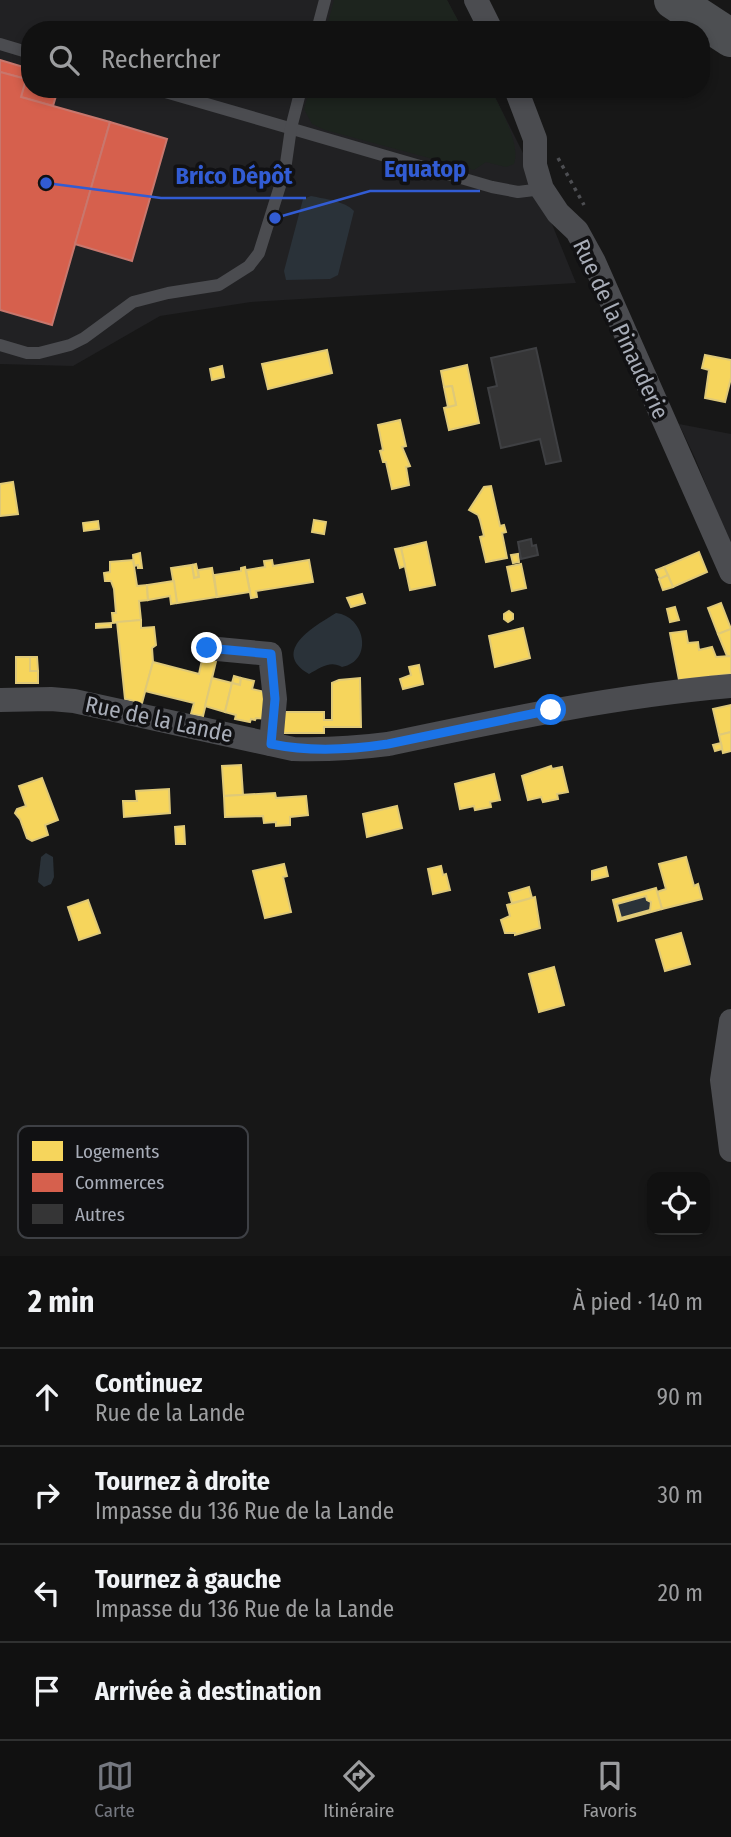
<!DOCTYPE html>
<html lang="fr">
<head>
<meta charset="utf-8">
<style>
  body { margin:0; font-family:"Fira Sans Condensed",sans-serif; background:#1e1f1f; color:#f1f3f6 }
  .controls { position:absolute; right:21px; bottom:21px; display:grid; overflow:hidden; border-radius:14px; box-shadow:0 4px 10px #0003 }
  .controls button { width:63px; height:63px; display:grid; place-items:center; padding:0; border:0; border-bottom:2px solid #303131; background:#111; color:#f1f3f6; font:35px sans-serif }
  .stop { position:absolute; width:21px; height:21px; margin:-16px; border:5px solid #1a73e8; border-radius:50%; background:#fff }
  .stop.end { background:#1a73e8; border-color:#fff; box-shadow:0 2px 7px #0008 }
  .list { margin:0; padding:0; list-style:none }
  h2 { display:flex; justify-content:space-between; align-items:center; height:91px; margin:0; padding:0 28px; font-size:30px }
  h2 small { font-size:23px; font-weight:400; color:#9c9d9f }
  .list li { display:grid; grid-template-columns:46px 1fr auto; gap:21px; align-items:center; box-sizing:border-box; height:98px; padding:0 28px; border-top:2px solid #303131 }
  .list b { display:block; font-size:26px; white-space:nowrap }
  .list p { margin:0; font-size:23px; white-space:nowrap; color:#9c9d9f }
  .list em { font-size:23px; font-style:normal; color:#9c9d9f }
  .icon { flex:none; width:38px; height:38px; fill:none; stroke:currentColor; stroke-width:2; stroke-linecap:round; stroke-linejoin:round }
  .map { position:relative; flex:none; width:731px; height:1256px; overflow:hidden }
  .search { position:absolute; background:#111; box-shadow:0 4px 10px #0003; left:21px; right:21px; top:21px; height:77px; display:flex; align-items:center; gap:18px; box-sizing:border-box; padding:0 24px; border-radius:28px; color:#9c9d9f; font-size:26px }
  .sheet { height:483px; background:#111 }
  nav { display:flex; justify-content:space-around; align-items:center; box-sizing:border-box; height:98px; border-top:2px solid #303131; background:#111; font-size:19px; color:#9c9d9f }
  nav a { display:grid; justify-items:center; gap:4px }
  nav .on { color:#757880 }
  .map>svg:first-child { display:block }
</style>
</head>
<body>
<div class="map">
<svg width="731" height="1256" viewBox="0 0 731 1256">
  <rect width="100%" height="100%" fill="#171717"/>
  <g fill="#212123">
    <polygon points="0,0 447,0 463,30 30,30 30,89 491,89 523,153 576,283 251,302 160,316 73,366 0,364"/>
    <polygon points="679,424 731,434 731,546 695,458"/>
  </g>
  <g fill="#1d241e">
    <polygon points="334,0 447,0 463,30 326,30"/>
    <path d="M310,89H491C500,109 521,143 514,164L506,167L486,162L474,170L325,130L312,124L304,109Z"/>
  </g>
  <g fill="#2a3239">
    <path d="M311,196C325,199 345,201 354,211L338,275L330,279L286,280L284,271L303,199Z"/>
    <path d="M336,613C365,616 374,661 342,667C330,660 320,668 309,674C270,651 315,626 336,613Z"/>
    <polygon points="46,853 53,857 54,877 51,884 44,887 38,882 41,857"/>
    <polygon points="646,896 651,903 649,906 650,910 621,918 617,904"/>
  </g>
  <g fill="#f6d55c" stroke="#dfc978" stroke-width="2" fill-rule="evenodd">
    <polygon points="327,350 332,373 268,389 262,364"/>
    <polygon points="705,355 731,360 731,378 725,402 705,398 709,370 702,368"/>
    <polygon points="467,365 479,423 449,430 444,408 456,405 452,386 444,387 441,371"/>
    <polygon points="222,366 224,377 212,380 210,369"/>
    <polygon points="452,386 456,405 448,407 444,387"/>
    <polygon points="400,420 406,446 402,447 410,466 406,467 409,485 392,489 386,462 383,462 380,451 383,450 378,425"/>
    <polygon points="13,482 18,514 0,516 0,484"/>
    <polygon points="491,486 500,526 504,525 506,532 502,533 507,558 486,562 480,537 484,536 480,520 478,515 469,510 484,487"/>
    <polygon points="314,520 326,522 324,534 312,532"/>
    <polygon points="98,521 99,529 84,531 83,523"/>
    <polygon points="426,542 435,585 410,590 401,548"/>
    <polygon points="401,548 405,566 400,568 395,549"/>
    <polygon points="699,552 707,572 673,587 664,567"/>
    <polygon points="140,553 142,568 138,568 138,565 134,566 133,555"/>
    <polygon points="518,554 519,562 513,563 511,555"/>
    <polygon points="133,560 137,586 147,585 148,600 139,601 141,620 113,623 112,613 116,613 114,589 111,581 105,581 104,573 110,572 110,562"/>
    <polygon points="272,560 273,566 309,560 313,582 256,591 257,597 251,598 246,570 265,567 264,561"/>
    <polygon points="196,564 199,577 194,578 192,565"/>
    <polygon points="521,564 526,588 512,591 507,567"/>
    <polygon points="192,565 194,578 199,577 198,570 212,568 217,597 177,603 171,568"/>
    <polygon points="245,567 250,592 217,597 214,575 241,571 241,568"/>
    <polygon points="664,567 668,575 660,579 656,570"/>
    <polygon points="668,575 673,587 663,590 659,579"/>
    <polygon points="174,581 177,603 171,604 170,596 148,600 147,585"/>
    <polygon points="362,594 365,603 351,607 347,598"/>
    <polygon points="721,603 731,629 718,634 708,608"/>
    <polygon points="675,607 679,620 670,622 667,609"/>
    <polygon points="509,611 513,614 513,619 508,622 504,619 504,614"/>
    <polygon points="141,620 141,628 154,627 156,645 152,648 153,662 142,703 125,699 117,622"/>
    <polygon points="111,623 111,627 96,628 96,624"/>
    <polygon points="523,628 530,658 495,667 489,636"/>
    <polygon points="731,629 731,656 727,656 718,634"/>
    <polygon points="686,631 688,643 698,642 699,650 712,647 716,657 731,656 731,674 679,680 670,633"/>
    <polygon points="203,655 217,657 203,716 191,714 194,703 145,691 153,662 199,674"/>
    <polygon points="16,657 30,657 30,671 38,671 38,683 16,683"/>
    <polygon points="30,657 37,657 38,671 30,671"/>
    <polygon points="419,665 423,684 403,689 400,679 411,675 409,667"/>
    <polygon points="234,676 241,678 240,685 232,683"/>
    <polygon points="212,678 232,683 225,712 205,706"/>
    <polygon points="241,678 254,681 252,689 269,693 267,719 256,718 255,720 251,719 250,722 235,719 236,715 225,712 232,683 240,685"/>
    <polygon points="360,678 361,727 324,727 324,733 280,733 284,712 324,712 324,720 332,720 332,683 339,680"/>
    <polygon points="731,705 731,732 719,735 713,709"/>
    <polygon points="731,732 731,751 723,753 719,735"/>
    <polygon points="721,743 722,749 715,751 713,745"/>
    <polygon points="241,765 243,795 224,796 222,766"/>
    <polygon points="551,766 552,769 562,767 568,792 557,794 558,799 543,802 541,797 528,800 522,776"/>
    <polygon points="494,774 500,800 490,802 491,807 475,810 474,806 460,809 455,784"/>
    <polygon points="42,778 58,820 45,825 48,835 32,841 27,838 20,819 15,813 17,809 26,806 19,786"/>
    <polygon points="169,789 170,813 124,817 123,801 137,801 136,791"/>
    <polygon points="275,793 276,798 306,796 308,815 290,817 290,825 276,826 276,822 264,823 263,816 225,817 224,796"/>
    <polygon points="397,806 402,828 367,837 363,814"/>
    <polygon points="184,826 185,844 176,844 175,827"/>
    <polygon points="686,857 694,886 698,884 702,899 662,909 657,892 666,889 659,864"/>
    <polygon points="284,864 287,876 283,877 291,912 265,918 253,871"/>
    <polygon points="441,866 443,875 446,874 450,890 433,894 428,869"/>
    <polygon points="606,867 608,876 592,880 592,871"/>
    <polygon points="529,887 532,898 512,903 509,893"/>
    <path d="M656,888L662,909L618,921L613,900ZM646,896L647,900L651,902L650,910L621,918L617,904Z"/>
    <polygon points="535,897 540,928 515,935 515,933 505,933 501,920 510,916 507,905"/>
    <polygon points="88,900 100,933 79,940 68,907"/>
    <polygon points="681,933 690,964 665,971 656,940"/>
    <polygon points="554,967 564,1005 539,1012 529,974"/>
  </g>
  <g fill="#d6604d" stroke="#c8776d" stroke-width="2">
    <polygon points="0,60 30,69 30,89 58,89 53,106 21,97 26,79 0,72"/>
    <polygon points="0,72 26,79 21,97 110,122 52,325 0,310"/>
    <polygon points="110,122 167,139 132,261 75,244"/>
  </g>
  <g fill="#353536" stroke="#3f4043" stroke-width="2">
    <polygon points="536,348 561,461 546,464 540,439 501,448 488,388 497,386 491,358"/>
    <polygon points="531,539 532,546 536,545 538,555 521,559 518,542"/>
  </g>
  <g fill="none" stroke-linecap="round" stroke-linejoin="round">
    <polyline stroke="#4d4e52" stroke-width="3.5" stroke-dasharray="3.5 5" stroke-linecap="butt" points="558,158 584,205"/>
    <g stroke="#4b4c50" stroke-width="12">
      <polyline points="317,30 325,0"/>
      <polyline points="0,44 30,53"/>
      <polyline points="155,89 492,187 518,192 542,189"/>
      <polyline points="0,345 27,353 39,353 70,345 84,338 133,302 168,293 219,285 249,266 259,253 285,170 291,128 301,89"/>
    </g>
    <g stroke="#4b4c50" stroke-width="24">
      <polyline points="476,0 491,30"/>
      <polyline points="516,89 535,139 535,165 542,189 558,213 577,231 594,262 731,572"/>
      <polyline points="207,648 270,654 275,699 271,744"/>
      <path d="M0,700L51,699L74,701L293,749C325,750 357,748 388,744C502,720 615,696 731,686"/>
      <polyline points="731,1021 722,1080 731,1150"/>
    </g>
    <polyline stroke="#4d4f52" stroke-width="38" points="673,0 731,38"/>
  </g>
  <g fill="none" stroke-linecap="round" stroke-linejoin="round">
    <path stroke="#1a73e8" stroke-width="9" d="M207,648L271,654L275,699L271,744C310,752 349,750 388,744L551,710"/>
  </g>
  <g text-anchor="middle" stroke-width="7" stroke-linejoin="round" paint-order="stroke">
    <g font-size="23" fill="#a8adb8" stroke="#111113">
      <text transform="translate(621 329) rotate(65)" y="8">Rue de la Pinauderie</text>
      <text transform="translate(159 719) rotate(12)" y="8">Rue de la Lande</text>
    </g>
  </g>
  <rect x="18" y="1126" width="230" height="112" rx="10" fill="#111113" stroke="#3e4045" stroke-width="2"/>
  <rect x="32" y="1141" width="31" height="20" fill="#f6d55c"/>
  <rect x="32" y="1173" width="31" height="19" fill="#d6604d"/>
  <rect x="32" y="1204" width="31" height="20" fill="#353536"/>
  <g font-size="19" fill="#a8adb8">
    <text x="75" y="1158">Logements</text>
    <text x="75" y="1189">Commerces</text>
    <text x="75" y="1221">Autres</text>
  </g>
  <path fill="none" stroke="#325cd3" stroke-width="2.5" d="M275 218L370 191H480M46 183L161 198H306"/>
  <g fill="#325cd3" stroke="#111113" stroke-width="2.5">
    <circle cx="275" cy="218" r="7"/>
    <circle cx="46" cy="183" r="7"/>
  </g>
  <g font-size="24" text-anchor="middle" font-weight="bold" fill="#325cd3" stroke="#111113" stroke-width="7" stroke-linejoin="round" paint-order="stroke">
    <text x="425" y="177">Equatop</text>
    <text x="234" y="184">Brico Dépôt</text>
  </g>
</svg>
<div class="controls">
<button><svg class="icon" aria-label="locate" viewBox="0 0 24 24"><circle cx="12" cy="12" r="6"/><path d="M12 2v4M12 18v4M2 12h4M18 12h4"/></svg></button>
</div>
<div class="stop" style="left:551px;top:710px"></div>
<div class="stop end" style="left:207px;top:648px"></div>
<div class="search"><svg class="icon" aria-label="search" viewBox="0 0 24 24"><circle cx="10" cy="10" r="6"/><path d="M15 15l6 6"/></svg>Rechercher</div>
</div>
<section class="sheet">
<h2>2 min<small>À pied · 140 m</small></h2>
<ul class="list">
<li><svg class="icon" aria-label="ahead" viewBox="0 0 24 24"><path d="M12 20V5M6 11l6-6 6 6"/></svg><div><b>Continuez</b><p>Rue de la Lande</p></div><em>90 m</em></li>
<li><svg class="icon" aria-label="right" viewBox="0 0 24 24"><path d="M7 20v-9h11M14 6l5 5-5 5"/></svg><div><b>Tournez à droite</b><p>Impasse du 136 Rue de la Lande</p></div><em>30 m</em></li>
<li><svg class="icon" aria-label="left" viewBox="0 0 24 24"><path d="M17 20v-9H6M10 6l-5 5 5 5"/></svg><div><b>Tournez à gauche</b><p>Impasse du 136 Rue de la Lande</p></div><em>20 m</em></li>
<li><svg class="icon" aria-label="arrive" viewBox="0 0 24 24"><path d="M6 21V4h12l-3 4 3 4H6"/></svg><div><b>Arrivée à destination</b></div></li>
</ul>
</section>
<nav>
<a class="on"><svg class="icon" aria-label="map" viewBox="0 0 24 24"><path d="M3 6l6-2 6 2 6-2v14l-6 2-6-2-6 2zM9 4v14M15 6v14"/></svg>Carte</a>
<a><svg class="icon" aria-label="directions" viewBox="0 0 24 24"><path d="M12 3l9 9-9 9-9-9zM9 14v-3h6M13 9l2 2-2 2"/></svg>Itinéraire</a>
<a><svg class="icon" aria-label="saved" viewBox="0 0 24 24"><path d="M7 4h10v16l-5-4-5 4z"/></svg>Favoris</a>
</nav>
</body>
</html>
